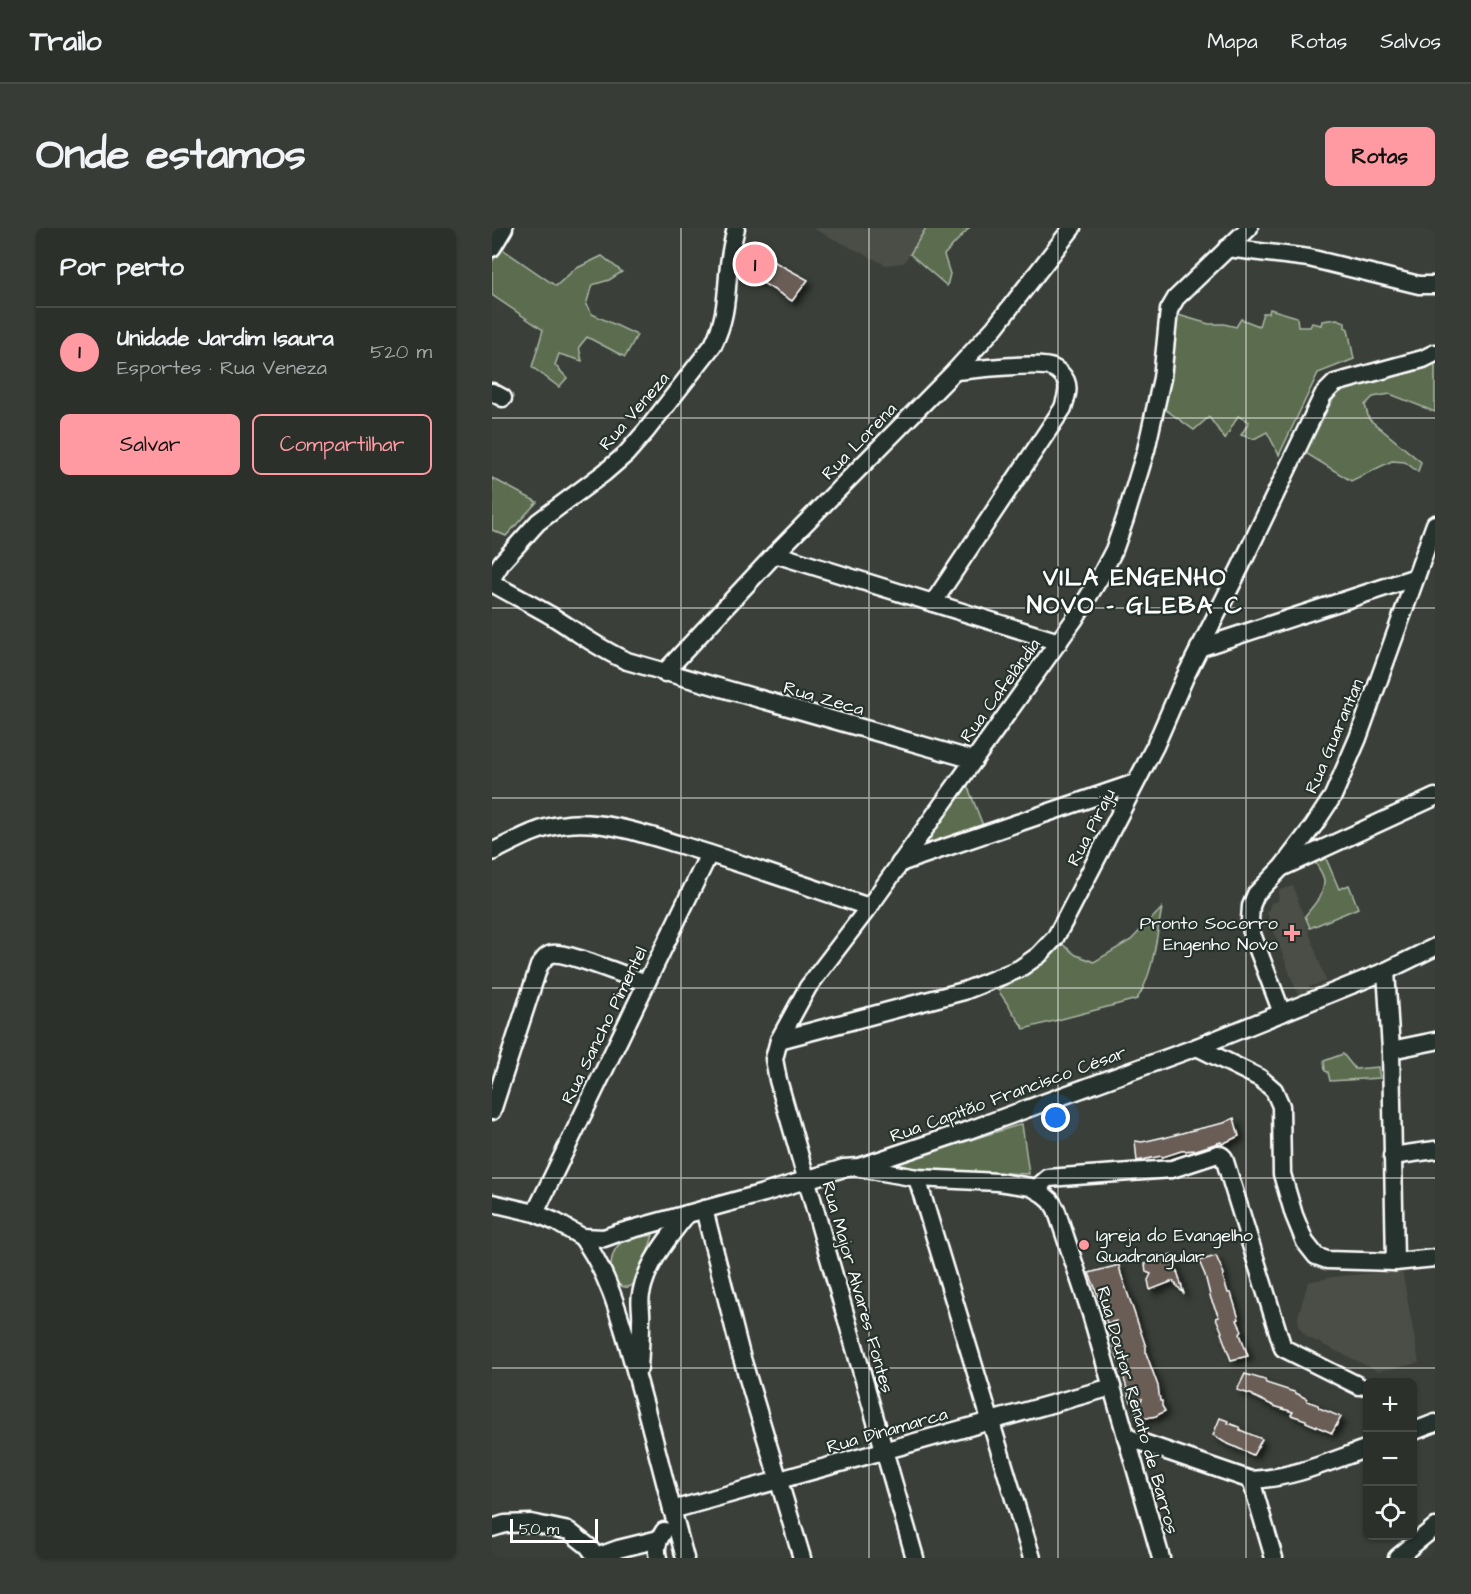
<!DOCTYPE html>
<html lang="pt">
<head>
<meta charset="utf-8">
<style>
  body { margin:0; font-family:"Architects Daughter",sans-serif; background:#383c37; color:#f1f3f6 }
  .controls { position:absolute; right:18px; bottom:18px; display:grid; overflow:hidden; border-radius:9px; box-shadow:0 2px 4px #0004 }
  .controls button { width:54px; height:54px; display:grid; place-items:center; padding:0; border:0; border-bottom:2px solid #484b47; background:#2c302b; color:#f1f3f6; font:30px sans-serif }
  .scale { position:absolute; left:18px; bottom:15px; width:88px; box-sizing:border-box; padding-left:6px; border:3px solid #fff; border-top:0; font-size:16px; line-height:21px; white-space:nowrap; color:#fff; -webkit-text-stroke:4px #26332d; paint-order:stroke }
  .you { position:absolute; left:564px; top:890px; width:21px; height:21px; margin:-15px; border:4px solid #fff; border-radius:50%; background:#1a73e8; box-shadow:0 0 0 9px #1a73e833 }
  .badge { display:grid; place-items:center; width:39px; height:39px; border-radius:50%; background:#ff9aa2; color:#111; font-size:20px; font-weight:700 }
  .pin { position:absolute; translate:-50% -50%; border:3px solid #fff; box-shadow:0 2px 6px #0006 }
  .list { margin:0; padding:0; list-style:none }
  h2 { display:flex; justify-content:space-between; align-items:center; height:78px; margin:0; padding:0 24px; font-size:26px }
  h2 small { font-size:20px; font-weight:400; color:#a6a9a9 }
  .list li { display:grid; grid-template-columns:39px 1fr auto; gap:18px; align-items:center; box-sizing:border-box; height:90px; padding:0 24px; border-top:2px solid #484b47 }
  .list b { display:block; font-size:22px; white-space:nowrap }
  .list p { margin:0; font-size:20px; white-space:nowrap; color:#a6a9a9 }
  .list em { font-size:20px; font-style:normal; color:#a6a9a9 }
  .actions { display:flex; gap:12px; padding:18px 24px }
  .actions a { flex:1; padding:14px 0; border:2px solid #ff9aa2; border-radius:9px; text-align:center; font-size:21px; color:#ff9aa2 }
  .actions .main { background:#ff9aa2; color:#111 }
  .icon { flex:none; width:33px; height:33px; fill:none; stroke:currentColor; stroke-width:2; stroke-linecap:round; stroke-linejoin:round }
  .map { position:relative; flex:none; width:943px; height:1330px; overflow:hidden; border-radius:9px }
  header { display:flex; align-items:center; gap:36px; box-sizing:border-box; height:84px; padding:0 30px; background:#2c302b; border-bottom:2px solid #484b47 }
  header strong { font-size:28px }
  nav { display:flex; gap:33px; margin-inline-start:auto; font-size:21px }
  .intro { display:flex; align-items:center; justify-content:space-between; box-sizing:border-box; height:144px; padding:0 36px }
  h1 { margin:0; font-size:42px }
  .button { padding:15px 27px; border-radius:9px; background:#ff9aa2; color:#111; font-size:21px; font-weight:700 }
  main { display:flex; gap:36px; padding:0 36px }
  aside { flex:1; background:#2c302b; border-radius:9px; box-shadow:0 2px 4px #0004 }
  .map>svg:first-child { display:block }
</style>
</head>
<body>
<header>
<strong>Trailo</strong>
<nav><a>Mapa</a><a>Rotas</a><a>Salvos</a></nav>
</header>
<div class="intro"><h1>Onde estamos</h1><a class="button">Rotas</a></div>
<main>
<aside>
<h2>Por perto<small></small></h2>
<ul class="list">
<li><span class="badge">1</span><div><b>Unidade Jardim Isaura</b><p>Esportes · Rua Veneza</p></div><em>520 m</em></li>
</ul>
<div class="actions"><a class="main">Salvar</a><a>Compartilhar</a></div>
</aside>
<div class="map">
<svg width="943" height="1330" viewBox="0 0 943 1330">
  <defs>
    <filter id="shadow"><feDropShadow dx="4.5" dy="4.5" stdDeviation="3" flood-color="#0009"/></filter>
  </defs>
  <rect width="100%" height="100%" fill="#3a4039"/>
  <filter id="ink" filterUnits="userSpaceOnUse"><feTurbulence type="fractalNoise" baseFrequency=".0167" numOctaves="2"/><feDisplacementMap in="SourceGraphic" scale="12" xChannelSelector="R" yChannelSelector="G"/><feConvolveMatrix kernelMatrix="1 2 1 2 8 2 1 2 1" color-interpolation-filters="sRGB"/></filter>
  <g filter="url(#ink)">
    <g fill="#4c4d46">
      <polygon points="320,0 434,0 412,35 394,37"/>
      <polygon points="801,658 834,753 817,759 816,763 806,767 775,685 779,675 786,673 787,662"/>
      <polygon points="910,1042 927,1135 886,1143 815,1109 807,1099 806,1089 816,1054 841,1049"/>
    </g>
    <g fill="#5b6d50" stroke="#adb6a8" stroke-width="1.5">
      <polygon points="434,0 477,0 452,27 458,46 455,58 418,26"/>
      <polygon points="9,20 64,58 83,41 110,28 130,44 117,52 100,57 94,77 100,86 145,107 133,129 95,109 87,119 90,133 67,126 63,137 75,150 67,159 40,139 51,102 0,67 0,34"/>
      <path d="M778,81L805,89L806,99H818L820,95L829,97L830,93L845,91L853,94V99L856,101L862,131L826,145L787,227L775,204L762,211L749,207L757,194L746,188L733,211L717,189L702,202L670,179C673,168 677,157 678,146C681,126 680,105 686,87L717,96H732L744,99L749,91L767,98L771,85H777Z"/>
      <polygon points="943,133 943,184 898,166 881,169 873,177 877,191 929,234 926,244 913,234 900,233 859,253 812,224 848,159"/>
      <polygon points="0,250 45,274 14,308 0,302"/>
      <polygon points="472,549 492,600 414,631"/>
      <path d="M833,628L847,661L857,657L866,680L818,700L813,688C821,678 833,666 832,652C831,646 826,639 823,634Z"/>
      <path d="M670,680C664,710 662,745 645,771L532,801L506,762L570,716L584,727L602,734L639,712Z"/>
      <polygon points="851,826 863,841 886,839 888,850 838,853 836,844 833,843 832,833"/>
      <polygon points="530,896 537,946 384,941"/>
      <path d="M161,1007C158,1017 147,1054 139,1058C119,1067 109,1023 134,1012C141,1008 153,1009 161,1007Z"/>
    </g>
    <g fill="#695d56" stroke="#fff" stroke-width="1.5" filter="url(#shadow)">
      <polygon points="259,21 316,52 300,73 250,42 250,33"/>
      <polygon points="742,890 747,908 730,916 729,914 704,922 689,923 671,929 669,928 645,933 643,913 650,914 672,909 672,910 697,903 732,895"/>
      <polygon points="680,1026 692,1066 681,1053 658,1062 656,1052 659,1046 654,1044 653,1036"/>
      <polygon points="724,1028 732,1046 731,1049 736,1065 739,1065 747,1091 745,1092 750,1103 748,1106 756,1128 739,1132 729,1105 730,1104 724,1090 727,1089 719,1071 713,1047 707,1033"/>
      <polygon points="627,1037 629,1046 654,1119 654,1125 666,1158 668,1173 670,1173 670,1178 673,1183 664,1188 645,1192 643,1186 650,1171 639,1174 631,1147 637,1132 627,1134 618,1108 624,1093 615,1095 604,1062 597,1045"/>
      <polygon points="753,1146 773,1152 774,1155 802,1164 815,1171 815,1173 826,1177 827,1180 849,1189 840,1205 814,1194 814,1192 799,1187 801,1184 782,1178 761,1168 761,1167 745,1162"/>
      <polygon points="728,1190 736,1193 736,1195 747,1199 748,1202 770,1211 761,1227 732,1214 721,1207"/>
    </g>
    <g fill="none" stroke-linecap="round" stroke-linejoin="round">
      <defs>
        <g id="minor">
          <polyline points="0,20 12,0"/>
          <polyline points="735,20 817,30 927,57 943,57"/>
          <polyline points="0,164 11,170"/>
          <polyline points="283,326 567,414"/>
          <path d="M0,350L10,334L46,294L112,245L134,226L154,203L221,117C233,93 234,74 236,47C237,31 240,16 244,0"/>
          <path d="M0,355C19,366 39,376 58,387C84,403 107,421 135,433L482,532"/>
          <path d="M441,375L571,180C573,172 578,162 574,153C572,148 566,142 561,140C547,133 481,142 463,143"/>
          <polyline points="707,420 924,349"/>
          <polyline points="172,445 283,326 463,143 503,99 580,0"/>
          <path d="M0,624C21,614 44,600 68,597C107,590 152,606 189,617C252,636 314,658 377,679"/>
          <polyline points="408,635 643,555"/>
          <polyline points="791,639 943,569"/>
          <polyline points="894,743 899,822 903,1034"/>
          <polyline points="790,785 760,706 758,692 759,678 764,666 790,639 822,597 841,568 866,510 943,296"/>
          <polyline points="287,812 472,763 510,748 527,741 547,727 563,710 575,688 663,518 693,449 748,340 831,167 843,155 931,131 943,125"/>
          <polyline points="705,819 768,850 782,862 789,878 790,946 802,987 813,1014 824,1028 835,1032 903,1034 943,1030"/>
          <polyline points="899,822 943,813"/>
          <path d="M0,883L47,738C51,733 54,727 60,726C74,723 137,749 154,755"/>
          <polyline points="900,928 943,922"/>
          <polyline points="368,940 425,950 506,954 539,959 551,966 559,973 564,981 599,1086 669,1330"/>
          <polyline points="425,950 540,1330"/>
          <polyline points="545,962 549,956 556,950 680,941 726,926 730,928 732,930 791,1120 867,1158"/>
          <polyline points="0,975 43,985 64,994 90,1009 112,1010 126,1005 272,965 352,940 367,939 477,902 705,819 894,743 943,719"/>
          <polyline points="212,981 249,1127 310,1330"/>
          <polyline points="43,985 217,626"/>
          <path d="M90,1009C117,1046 128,1089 140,1131C159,1197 175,1264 193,1330"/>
          <path d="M147,1140C148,1124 149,1109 149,1093C150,1084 147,1074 149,1066C155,1035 176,1010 195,986"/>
          <polyline points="920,1204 943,1195"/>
          <path d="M634,1209L759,1252C801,1250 836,1234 876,1220"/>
          <polyline points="759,1252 782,1330"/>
          <polyline points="180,1282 620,1159"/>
          <polyline points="0,1300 13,1296 39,1295 77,1303 96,1318 105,1330"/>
          <polyline points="104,1329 126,1321 167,1311"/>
          <path d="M166,1330C163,1319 166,1313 172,1303"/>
          <polyline points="423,1330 286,852 282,831 287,812 316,759 377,679 582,392 607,351 622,322 633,291 654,222 670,150 677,82 684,70 757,0"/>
          <polyline points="905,1330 943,1299"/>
        </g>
      </defs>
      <use href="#minor" stroke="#fff" stroke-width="21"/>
      <use href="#minor" stroke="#26332d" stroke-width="16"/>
    </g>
  </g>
  <path fill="none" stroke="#fff" stroke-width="1.5" stroke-opacity="0.55" d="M189,0V1330M377,0V1330M566,0V1330M754,0V1330M0,190H943M0,380H943M0,570H943M0,760H943M0,950H943M0,1140H943"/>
  <g fill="#ff9aa2" stroke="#26332d" stroke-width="2">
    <path d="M797 696h6v6h6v6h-6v6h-6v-6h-6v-6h6z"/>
    <circle cx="592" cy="1017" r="6"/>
  </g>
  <g text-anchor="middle" stroke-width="4.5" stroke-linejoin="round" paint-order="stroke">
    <g font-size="18" fill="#fff" stroke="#26332d">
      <text transform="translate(142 183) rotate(-49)" y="6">Rua Veneza</text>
      <text transform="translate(367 213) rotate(-46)" y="6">Rua Lorena</text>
      <text transform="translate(508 462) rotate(-54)" y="6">Rua Cafelândia</text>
      <text transform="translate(332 470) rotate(16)" y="6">Rua Zeca</text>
      <text transform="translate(842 508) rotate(-67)" y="6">Rua Guarantan</text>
      <text transform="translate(599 599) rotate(-63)" y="6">Rua Piraju</text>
      <text transform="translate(112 797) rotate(-64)" y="6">Rua Sancho Pimentel</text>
      <text transform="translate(516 866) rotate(-20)" y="6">Rua Capitão Francisco César</text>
      <text transform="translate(366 1059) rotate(74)" y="6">Rua Major Alvares Fontes</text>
      <text transform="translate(646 1182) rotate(74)" y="6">Rua Doutor Renato de Barros</text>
      <text transform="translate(395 1202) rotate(-16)" y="6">Rua Dinamarca</text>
    </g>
    <g font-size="18" fill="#fff" stroke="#26332d" text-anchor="end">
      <text x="786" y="701">Pronto Socorro<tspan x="786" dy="21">Engenho Novo</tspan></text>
      <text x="604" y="1013" text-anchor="start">Igreja do Evangelho<tspan x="604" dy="21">Quadrangular</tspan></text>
    </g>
    <g font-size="24" font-weight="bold" letter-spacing="1.5" fill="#fff" stroke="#26332d">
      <text x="643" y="357">VILA ENGENHO<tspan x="643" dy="28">NOVO - GLEBA C</tspan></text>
    </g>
  </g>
</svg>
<div class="controls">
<button>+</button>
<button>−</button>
<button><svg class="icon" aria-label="locate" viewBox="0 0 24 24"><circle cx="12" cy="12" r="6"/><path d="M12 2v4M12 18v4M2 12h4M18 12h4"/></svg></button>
</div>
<div class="scale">50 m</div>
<div class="you"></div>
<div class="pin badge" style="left:263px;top:36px">1</div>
</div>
</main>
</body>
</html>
